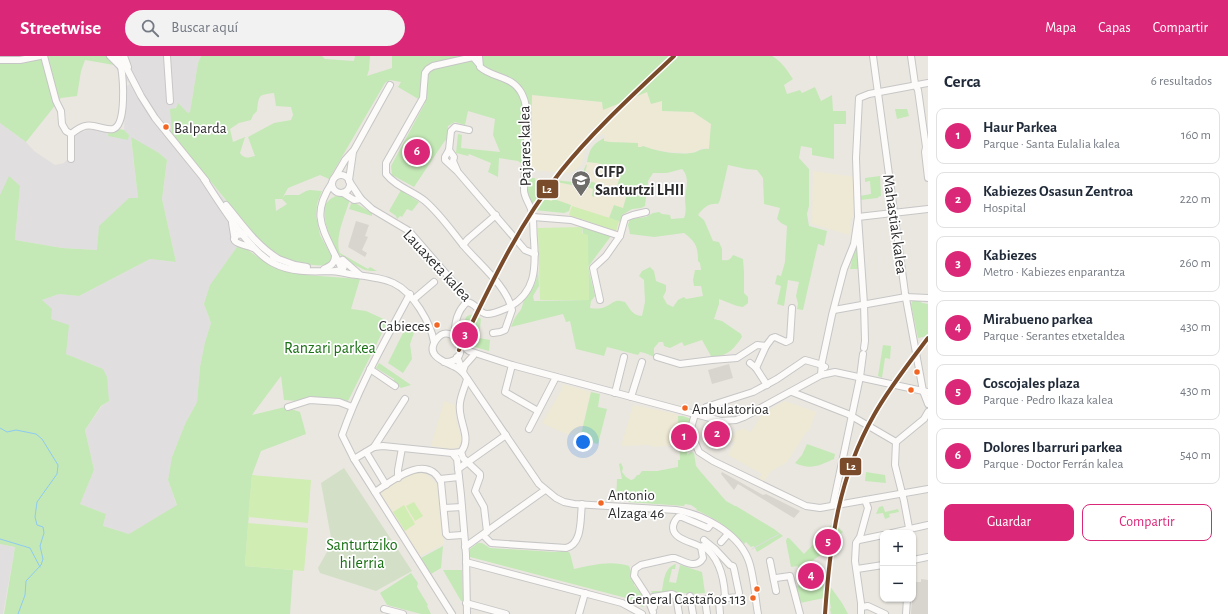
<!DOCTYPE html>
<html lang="es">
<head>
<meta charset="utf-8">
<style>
  body { margin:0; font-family:"Alegreya Sans",sans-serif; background:#f2f2f3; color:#1f2937 }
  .controls { position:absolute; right:12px; bottom:12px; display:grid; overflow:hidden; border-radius:8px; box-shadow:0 1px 3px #0004 }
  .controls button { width:36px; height:36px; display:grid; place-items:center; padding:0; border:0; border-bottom:1px solid #e0e1e3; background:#fff; color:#1f2937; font:20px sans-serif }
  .you { position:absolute; left:583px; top:386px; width:14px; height:14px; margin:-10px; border:3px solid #fff; border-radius:50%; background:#1a73e8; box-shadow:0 0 0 6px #1a73e833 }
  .badge { display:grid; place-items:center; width:26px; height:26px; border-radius:50%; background:#db2777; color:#fff; font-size:13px; font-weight:700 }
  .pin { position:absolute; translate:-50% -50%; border:2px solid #fff; box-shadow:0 1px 4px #0006 }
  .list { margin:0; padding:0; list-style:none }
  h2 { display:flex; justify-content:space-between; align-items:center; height:52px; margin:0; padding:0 16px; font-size:17px }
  h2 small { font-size:13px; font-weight:400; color:#747a83 }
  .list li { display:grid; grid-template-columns:26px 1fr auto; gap:12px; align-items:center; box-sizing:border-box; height:56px; margin:0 8px 8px; padding:0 8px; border:1px solid #e0e1e3; border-radius:8px }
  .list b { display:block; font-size:15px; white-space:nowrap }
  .list p { margin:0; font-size:13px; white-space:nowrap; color:#747a83 }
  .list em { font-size:13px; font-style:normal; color:#747a83 }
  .actions { display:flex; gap:8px; padding:12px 16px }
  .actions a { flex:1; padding:9px 0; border:1px solid #db2777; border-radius:8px; text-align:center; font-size:14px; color:#db2777 }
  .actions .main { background:#db2777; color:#fff }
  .icon { flex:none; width:22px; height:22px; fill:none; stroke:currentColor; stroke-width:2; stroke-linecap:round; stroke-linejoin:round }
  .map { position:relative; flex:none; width:928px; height:558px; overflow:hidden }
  header { display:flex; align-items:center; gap:24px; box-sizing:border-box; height:56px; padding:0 20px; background:#db2777; color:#fff }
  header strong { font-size:19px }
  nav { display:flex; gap:22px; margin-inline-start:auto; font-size:14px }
  .search { width:280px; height:36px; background:#f2f2f3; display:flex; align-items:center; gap:10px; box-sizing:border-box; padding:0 14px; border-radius:22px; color:#747a83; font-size:15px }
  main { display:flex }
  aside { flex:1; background:#fff }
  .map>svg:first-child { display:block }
</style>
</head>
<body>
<header>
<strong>Streetwise</strong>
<div class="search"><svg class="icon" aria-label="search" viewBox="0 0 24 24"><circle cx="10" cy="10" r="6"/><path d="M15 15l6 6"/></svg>Buscar aquí</div>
<nav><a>Mapa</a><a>Capas</a><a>Compartir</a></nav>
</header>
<main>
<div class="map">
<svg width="928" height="558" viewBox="0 0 928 558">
  <rect width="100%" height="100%" fill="#eae7e0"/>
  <g fill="#e1dedf">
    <polygon points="107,0 201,0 198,7 190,56 188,58 178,48 174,53 172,78 245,169 239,188 225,208 204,248 211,267 205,286 200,311 197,346 185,368 172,401 168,424 177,450 129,478 103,470 106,458 80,448 94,414 85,374 102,350 109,345 103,313 66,298 42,244 59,238 79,240 150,203 176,206 162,143 167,104 159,97 131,82 138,143 97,194 62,192 15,184 20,130 0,139 0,67 26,86 34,95 55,109 64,107 72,98 75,80 82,75 84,76 88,73 124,79 125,37 127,30 130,28 106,1"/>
    <polygon points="0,488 15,491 3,558 0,558"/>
  </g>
  <g fill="#eee9d4">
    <polygon points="647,35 662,45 662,55 693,56 711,68 709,93 702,92 692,97 668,96 652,93 643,90 641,91 638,91 638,87 610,86 604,85 605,78 596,81 597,73 592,72 589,75 582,108 575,115 569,117 530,114 532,39 602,46 603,53"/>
    <polygon points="587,106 597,106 619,114 620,120 616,134 627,137 617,176 568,160 571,150 536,145 535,122 573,126 581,120"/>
    <polygon points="813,115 854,121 854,161 851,162 850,171 852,171 849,179 812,168"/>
    <polygon points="563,328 591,336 581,378 578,378 577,380 564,377 542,367 562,333"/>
    <polygon points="444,345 455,349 456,364 462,384 459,391 452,393 431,390"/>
    <polygon points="785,345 816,356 809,375 807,375 787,406 770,416 764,426 759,422 762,418 728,399 735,386 731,384 737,374 740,375 742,372 751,376 762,358"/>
    <polygon points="633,349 677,358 678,389 652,391 651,389 621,390"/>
    <polygon points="410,416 425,417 438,429 444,488 420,500 380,436"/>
  </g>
  <g fill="#c4e9b6" fill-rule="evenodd">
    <polygon points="0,0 107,0 106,1 114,9 85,4 81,15 77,40 61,42 26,86 0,67"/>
    <path d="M201,0H322L325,3L354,5L355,0H370L369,14L367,20L392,12V0H772C781,5 787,14 793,23L784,29L787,38L800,34L802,37L815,31L821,45L832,39L833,55H846V68H834V103L812,99V92L801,90L799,102L809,113V150L807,158L809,170L827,175L824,190L818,188L803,254L797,253L798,248L796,240L799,226L788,224L784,250L777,248L781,230L775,228L777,219L781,220L785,206L787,170L781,167L777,163L780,152L764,148L763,122L757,114L746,113L728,109L720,144L718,148C709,147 703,152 698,159L704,164L713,185L719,186L722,193V204C728,205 730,204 733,199L743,203L744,216V237L748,241V247L743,251L737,250L719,243V248L714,263L722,265L741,278L742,281C734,293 726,302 711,300L702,284L684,290L682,286L670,292L664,290L663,286H659L654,292V301L645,297L640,296L638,299L607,291L604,300L576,293L570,265L566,266L563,258L511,271C514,263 515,261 520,255C523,251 522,247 525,243C534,231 537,227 538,212L539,230L533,240L534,245L589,244L588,211L582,171L611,180L588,211L595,240L591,245L590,252C596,253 602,253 607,250C615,246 614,243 625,246C630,253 632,259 642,260L645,246L644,224L639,220L642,215L650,211L654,215L656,225L666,229V235L663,241L667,248L673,251L678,244L684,241L686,243L703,240L701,230H694L693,224L695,214H701L700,207L698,205C698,191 696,186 684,177L654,181L630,178L628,169L630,163L646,161L653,157L659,156L662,158L670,159L671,163L684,162C687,155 685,148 685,142C686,132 690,121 682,113L667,117H653L648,125L645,150L641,152L632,153L622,159L620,166L609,162L614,149L623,152L627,138L616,134L620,120L619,114L597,107L587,106C590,92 592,89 604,82V85L610,86L638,87V91H641L643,90C657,95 675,99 691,97C698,97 699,92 709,93L711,68L693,56L662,55V45L651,48L647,36L603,54L602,46L532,39L530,114L518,105L499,102L498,121L488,116L491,107L469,98L468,100L456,97L458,78L462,79L461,92L500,96L493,79L495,63L468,55L465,69L455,66L448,70L447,83L444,86L414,131L392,119L391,110L425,47L398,31L401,26L390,24L385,27L329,123L320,119L288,132L282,143H275L276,155L287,148L282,143L285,139H299L306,135L310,134L322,135L317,148L316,160L320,179L332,201L331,207C320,214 286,204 276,199C270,196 266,191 261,187L172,78L170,53L176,52L178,47L188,57L190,56L198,7ZM274,37L276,50L291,51L293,59L291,64L274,67L248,81L255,100C248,102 244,103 240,97L245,81L233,86L230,73L239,67L251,64L253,59L257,55C259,39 258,39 274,37Z"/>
    <polygon points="895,53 907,53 909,60 897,63"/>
    <polygon points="119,73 124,74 129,79 128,84 108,80 109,75"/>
    <polygon points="131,81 159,97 167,104 162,143 176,206 150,203 79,240 59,238 42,244 52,253 51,263 69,269 66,298 103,313 107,321 109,345 101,350 85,374 94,414 80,448 106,458 103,470 129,478 177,449 168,424 172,401 185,368 197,346 200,311 205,286 211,267 204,248 210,229 239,188 272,211 306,219 360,223 351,253 366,255 388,265 348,345 313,341 298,345 284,344 281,320 252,359 285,351 300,356 306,378 261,395 252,419 245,510 293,514 290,558 4,558 15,491 0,488 0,139 9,120 20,130 15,184 62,192 97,194 99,170 129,142 138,142"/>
    <polygon points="586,109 587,109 583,123 602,129 598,139 595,138 594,141 592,140 593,133 581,129 577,130 546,124 546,123 573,126 581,120"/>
    <polygon points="880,120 881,140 878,141 878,142 860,144 859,140 871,138 870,125 865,126 865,122"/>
    <path d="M532,122H535L537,140L540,142L552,145L557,132L538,126H545L558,130L554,143L571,149L569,155L564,157L534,154C530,144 525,135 528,124Z"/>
    <polygon points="401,134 419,146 412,155 407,153 402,161 400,160 397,163 396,160 389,155"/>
    <path d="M336,140L346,141L350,143C345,160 334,182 340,197L368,213L370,211L377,215C373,215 369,215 365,214C360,212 345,204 341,200C332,192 322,162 325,150C327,145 331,142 336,140Z"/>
    <polygon points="352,145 372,157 372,160 349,153"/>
    <polygon points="855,191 858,191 859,213 850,213"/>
    <polygon points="913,244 919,244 922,247 928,248 928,280 918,282 911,248"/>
    <polygon points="473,258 481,263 479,282 490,284 489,295 471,290 472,287 461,282 459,275 467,260"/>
    <polygon points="411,271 415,274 410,288 412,303 403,317 388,307 405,273 409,276"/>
    <polygon points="883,289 891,290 890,303 885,302 882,322 878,320"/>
    <polygon points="379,307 411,329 401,332 397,329 397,328 393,325 394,323 376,312"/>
    <polygon points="591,336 600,338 598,351 607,353 598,388 580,383"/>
    <path d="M678,360H683L691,363V366H688L687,372L692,390L687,392V399L691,396L694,397L696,410L700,415L726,445L735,450H736L774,473L783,480L757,496L754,490L751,491L746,486L744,488C727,470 718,464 696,454L697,453L691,449L685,448L684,450L628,446V444L621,442L616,443L617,423H622L619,408L621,407L623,412L622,416L626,421L631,424L634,423L637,419H639L642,415H657L678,411V404H680Z"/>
    <path d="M807,388L835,398L834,403C819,410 810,414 795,407L802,399Z"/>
    <polygon points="866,416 885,419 886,427 865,425"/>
    <polygon points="883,450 885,456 898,453 899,456 889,458 890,461 885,463 883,457 876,458 879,451"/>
    <polygon points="833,467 843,476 832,485 835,489 812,505 842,547 848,558 831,558 830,553 831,552 829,541 800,547 795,530 801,529 798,510 791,511 786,485 787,482 789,482 804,498"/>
    <path d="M478,487H482L490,492L555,496L562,495H567L570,497L574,513C591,509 612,504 629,510C632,517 631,521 635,527L634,529C639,535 649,543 643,551L626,542L470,501V493Z"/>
    <polygon points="443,490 441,512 431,518 421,502"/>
    <path d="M676,508L675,513H672L669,526L676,527L680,509L702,516L705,537L692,538L677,536L653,538L651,535H662C664,524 664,512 676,508Z"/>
    <polygon points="443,514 462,514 463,545 461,545"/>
    <polygon points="411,517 418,527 417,531 428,549 427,550 431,558 421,558 387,549 380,537"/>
  </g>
  <polygon fill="#d3e0c7" points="344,412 412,515 376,535 320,517 318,512 332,487 321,427"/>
  <g fill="#d0edb3">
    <polygon points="572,150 619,165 616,175 569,159"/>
    <polygon points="582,171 582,177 588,179 589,244 540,244 538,172"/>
    <polygon points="252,419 311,424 308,467 248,461"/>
    <polygon points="414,446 423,460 415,465 406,450"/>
    <polygon points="404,449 415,468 405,475 393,456"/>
    <polygon points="248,467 308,472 304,515 245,510"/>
  </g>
  <g fill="#d8d5cf">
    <polygon points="356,165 369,169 365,180 368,181 362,194 367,197 365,201 348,191"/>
    <polygon points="729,308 733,322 712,328 708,314"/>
    <polygon points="722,416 763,439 766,438 800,455 794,462 738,428 734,434 721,418"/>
    <polygon points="921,523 928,524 928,558 911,558 912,543 913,543 913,526 921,526"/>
  </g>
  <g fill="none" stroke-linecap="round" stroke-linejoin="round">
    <g stroke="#8ecaf2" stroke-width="1">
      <polyline points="0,372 7,376 16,374 36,378 42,383 58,409 57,418 37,446 35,461 37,469 43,471 44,477 40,490 43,503 41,509 26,525 25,539 18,558"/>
      <polyline points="0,483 30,492 40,511"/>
    </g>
    <defs>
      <g id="minor">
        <polyline points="44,0 56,45 61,55 62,68 66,75 71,78"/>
        <polyline points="110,0 122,12"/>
        <polyline points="117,0 127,13 141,40 155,62 206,125"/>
        <polyline points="124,0 128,11"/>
        <polyline points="167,0 170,45"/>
        <polyline points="873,0 905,237 923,335 928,348"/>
        <polyline points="911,0 915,28 918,34 926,91 925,96 928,122"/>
        <polyline points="1,4 20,4 40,0"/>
        <path d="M479,8L473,1L433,10L428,13L425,17L423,42L386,107V118C396,131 413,135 425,145C440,158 451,174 463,189C479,208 507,230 512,254L505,274L500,276L493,277"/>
        <polyline points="469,74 455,71 451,75 449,94 445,101 445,104 457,115 525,194 535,198"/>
        <path d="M71,78C75,75 80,71 85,70C94,67 104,75 113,73C127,69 123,22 121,10"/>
        <polyline points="449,94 454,101 453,105 457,114"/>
        <polyline points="71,103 71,78"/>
        <circle cx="341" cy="128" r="9"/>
        <polyline points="335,121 345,104 354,94 390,29"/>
        <path d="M204,123C219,146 249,195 273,207C290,216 311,216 329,215C338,215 348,218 357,219C388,223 402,225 420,253C427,264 432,274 434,286"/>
        <polyline points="349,124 353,96"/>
        <path d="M349,125L361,143L372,153L409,175L461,235L467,246C476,247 478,257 487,258C494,258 500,255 507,252C536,238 536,212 534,184C533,175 534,166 532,157C531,149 524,142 524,134C524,109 533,59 522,38C512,19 494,23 480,11L479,0"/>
        <path d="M332,127C312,157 321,170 335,199C338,204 340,210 343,215"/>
        <polyline points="343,137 354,144 361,143"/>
        <path d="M226,149C243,169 255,188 277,202"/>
        <polyline points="533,161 571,164 620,180"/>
        <path d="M232,167L235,185C239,189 247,189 253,192"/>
        <polyline points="234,183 237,179 245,178"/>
        <polyline points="463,189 468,183 496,159"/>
        <polyline points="273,201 295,209 307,211"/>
        <polyline points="343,204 360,219"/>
        <path d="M324,213C330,210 335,208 335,200"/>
        <path d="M335,215C341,215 345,213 344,207L342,204"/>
        <path d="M410,238C385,285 359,330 342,379L354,403L452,558"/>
        <polyline points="414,243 434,226"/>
        <polyline points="600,244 593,212 606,200 620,180 625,162 633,159 646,156"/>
        <polyline points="834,254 906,241 928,242"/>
        <path d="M455,282C454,268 457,255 467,246"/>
        <polyline points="460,288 469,295 512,309 721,365 736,364 744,361 821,319 835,316 928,336"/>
        <polyline points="864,292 865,285 864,248 858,161 928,153"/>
        <path d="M457,301L464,318L539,428L556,442L564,446L574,448L676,454C702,458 737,476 748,503C754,517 755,542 758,558"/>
        <polyline points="657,301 680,308 712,304 737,302 757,289 766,290"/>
        <path d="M444,306C477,307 452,261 436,284C425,299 443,305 453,310C457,311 460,314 463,317"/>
        <polyline points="750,307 756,312 767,329"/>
        <polyline points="512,309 505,336 538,355"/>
        <polyline points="756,312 766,290 772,282 775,281 786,286 790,284 792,252"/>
        <polyline points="370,313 395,330"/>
        <polyline points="463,315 465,309 473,300"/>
        <polyline points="821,319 822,306 832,259 844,213 854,188 858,161 856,102 859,42 869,38 928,27"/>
        <polyline points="792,336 848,358 896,386"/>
        <polyline points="615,337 624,301"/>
        <polyline points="631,341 642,306"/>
        <polyline points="288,351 310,344 339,346 352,351"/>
        <polyline points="695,358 691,372 693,382 699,396 713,405 806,450 820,452 928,433"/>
        <polyline points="696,358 699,358 706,351 753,336 777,323 805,304 819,308 825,311"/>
        <polyline points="529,373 556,321"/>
        <polyline points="374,391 405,343"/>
        <polyline points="366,396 386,429"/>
        <polyline points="461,396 463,402 480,418 480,421 475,435 484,451 487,476"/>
        <polyline points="452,397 457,403 461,439 466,498 467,558"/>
        <path d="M354,403L374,391L383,390L452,397L461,396C473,381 457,365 460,347C461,339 465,331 467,323"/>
        <polyline points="458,413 506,379"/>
        <polyline points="398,422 398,414 402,392"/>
        <polyline points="440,423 459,421"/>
        <path d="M375,436C392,425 426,396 441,426L446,478L448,480L462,479"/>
        <polyline points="833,449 860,321 863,298"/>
        <polyline points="444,452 462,451"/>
        <path d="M712,467L708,472L682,461H678C675,464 673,467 673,472C674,484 693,486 701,491L703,490C719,501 724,522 725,540"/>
        <polyline points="892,477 928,469"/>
        <polyline points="910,477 904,445 895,409 896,386 924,363 928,356"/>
        <path d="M483,479L491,487L566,492C583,488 580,462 582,448"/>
        <polyline points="704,484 715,493 730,509 733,510 734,513 739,537 738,541 728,542 725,540"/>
        <polyline points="859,484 883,479"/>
        <polyline points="721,486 728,478"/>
        <polyline points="465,491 545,434"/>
        <polyline points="913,504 928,501"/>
        <polyline points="770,505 776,535"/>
        <polyline points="466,506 622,547 642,558"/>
        <polyline points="857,513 883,509"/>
        <polyline points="774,524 776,522 790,520 800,558"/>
        <polyline points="690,540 693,558"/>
        <polyline points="705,543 707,558"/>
        <polyline points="466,547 506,558"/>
        <polyline points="654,551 653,541 672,538 676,540 679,558"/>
        <polyline points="861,551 868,550 885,558"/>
        <polyline points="384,553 403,558"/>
        <path d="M653,556L647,540L634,520L635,513L641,509L672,502H675C684,505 696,514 703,502L701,491"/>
        <polyline points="579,558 585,537"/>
        <polyline points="720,558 719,545 725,540"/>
        <polyline points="861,558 861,547 855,505 856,487 860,481 868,452 865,444"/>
        <polyline points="906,558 907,543"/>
      </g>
    </defs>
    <use href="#minor" stroke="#c7c6c6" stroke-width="8"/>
    <use href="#minor" stroke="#fcfbfa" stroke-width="6"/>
    <polyline stroke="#dddddf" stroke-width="1" points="752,493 779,478"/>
    <defs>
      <g id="metro-1">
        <path d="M459,294C489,232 518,169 561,115C595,73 635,37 674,0"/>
        <path d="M825,558C830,487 838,422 874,359C889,332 909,307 928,282"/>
      </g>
    </defs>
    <use href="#metro-1" stroke="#fff" stroke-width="7"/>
    <use href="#metro-1" stroke="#7a4b2a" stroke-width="4"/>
  </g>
  <defs>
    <symbol id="university-pin" viewBox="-11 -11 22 30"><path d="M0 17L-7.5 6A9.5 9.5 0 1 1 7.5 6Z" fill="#6e6d6a" stroke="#fff"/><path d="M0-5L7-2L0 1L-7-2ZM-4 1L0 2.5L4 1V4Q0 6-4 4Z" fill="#fff"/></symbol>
  </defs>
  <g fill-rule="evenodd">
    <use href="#university-pin" x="570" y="113" width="22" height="30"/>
  </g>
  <g fill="#f26522" stroke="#fff" stroke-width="1.5">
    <circle cx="166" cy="71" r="3.5"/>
    <circle cx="437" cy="269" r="3.5"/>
    <circle cx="917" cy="316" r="3.5"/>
    <circle cx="911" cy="334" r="3.5"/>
    <circle cx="685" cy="352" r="3.5"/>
    <circle cx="601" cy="447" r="3.5"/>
    <circle cx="757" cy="533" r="3.5"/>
    <circle cx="753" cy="542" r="3.5"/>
  </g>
  <g text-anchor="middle" stroke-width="3.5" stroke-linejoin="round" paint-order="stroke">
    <g font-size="15" fill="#2b2b2b" stroke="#fff" text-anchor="start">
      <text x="174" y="77">Balparda</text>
      <text x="430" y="275" text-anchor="end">Cabieces</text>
      <text x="692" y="358">Anbulatorioa</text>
      <text x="608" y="444">Antonio<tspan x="608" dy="18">Alzaga 46</tspan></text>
      <text x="746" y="548" text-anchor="end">General Castaños 113</text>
    </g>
    <g font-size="16" fill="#2b2b2b" stroke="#fff">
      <text transform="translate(524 90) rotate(-91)" y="6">Pajares kalea</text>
      <text transform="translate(896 168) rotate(82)" y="6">Mahastiak kalea</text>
      <text transform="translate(438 209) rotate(47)" y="6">Lauaxeta kalea</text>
    </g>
    <g font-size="16" font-weight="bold" fill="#2b2b2b" stroke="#fff" text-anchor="start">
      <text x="595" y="121">CIFP<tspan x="595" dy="18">Santurtzi LHII</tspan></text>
    </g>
    <g font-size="16" fill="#1a7014" stroke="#fff">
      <text x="330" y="297">Ranzari parkea</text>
      <text x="362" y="494">Santurtziko<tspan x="362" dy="18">hilerria</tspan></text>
    </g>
  </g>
  <g stroke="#fff" stroke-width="1.5">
    <rect x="536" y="123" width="23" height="20" rx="4" fill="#7a4b2a"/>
    <rect x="839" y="401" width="23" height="19" rx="4" fill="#7a4b2a"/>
  </g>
  <g font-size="11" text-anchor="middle" font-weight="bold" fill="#fff">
    <text x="547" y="137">L2</text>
    <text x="851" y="414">L2</text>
  </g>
</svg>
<div class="controls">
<button>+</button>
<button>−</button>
</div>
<div class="you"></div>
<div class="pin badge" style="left:684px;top:381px">1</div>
<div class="pin badge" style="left:717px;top:378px">2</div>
<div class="pin badge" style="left:465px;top:279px">3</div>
<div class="pin badge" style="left:811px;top:520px">4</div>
<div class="pin badge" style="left:828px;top:486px">5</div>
<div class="pin badge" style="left:417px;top:96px">6</div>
</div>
<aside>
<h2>Cerca<small>6 resultados</small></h2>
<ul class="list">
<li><span class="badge">1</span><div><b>Haur Parkea</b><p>Parque · Santa Eulalia kalea</p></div><em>160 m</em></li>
<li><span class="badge">2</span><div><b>Kabiezes Osasun Zentroa</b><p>Hospital</p></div><em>220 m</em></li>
<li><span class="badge">3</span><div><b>Kabiezes</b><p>Metro · Kabiezes enparantza</p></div><em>260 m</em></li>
<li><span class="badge">4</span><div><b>Mirabueno parkea</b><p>Parque · Serantes etxetaldea</p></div><em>430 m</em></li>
<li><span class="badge">5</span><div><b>Coscojales plaza</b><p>Parque · Pedro Ikaza kalea</p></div><em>430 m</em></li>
<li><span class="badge">6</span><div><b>Dolores Ibarruri parkea</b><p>Parque · Doctor Ferrán kalea</p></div><em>540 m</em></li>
</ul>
<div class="actions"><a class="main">Guardar</a><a>Compartir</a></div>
</aside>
</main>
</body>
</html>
